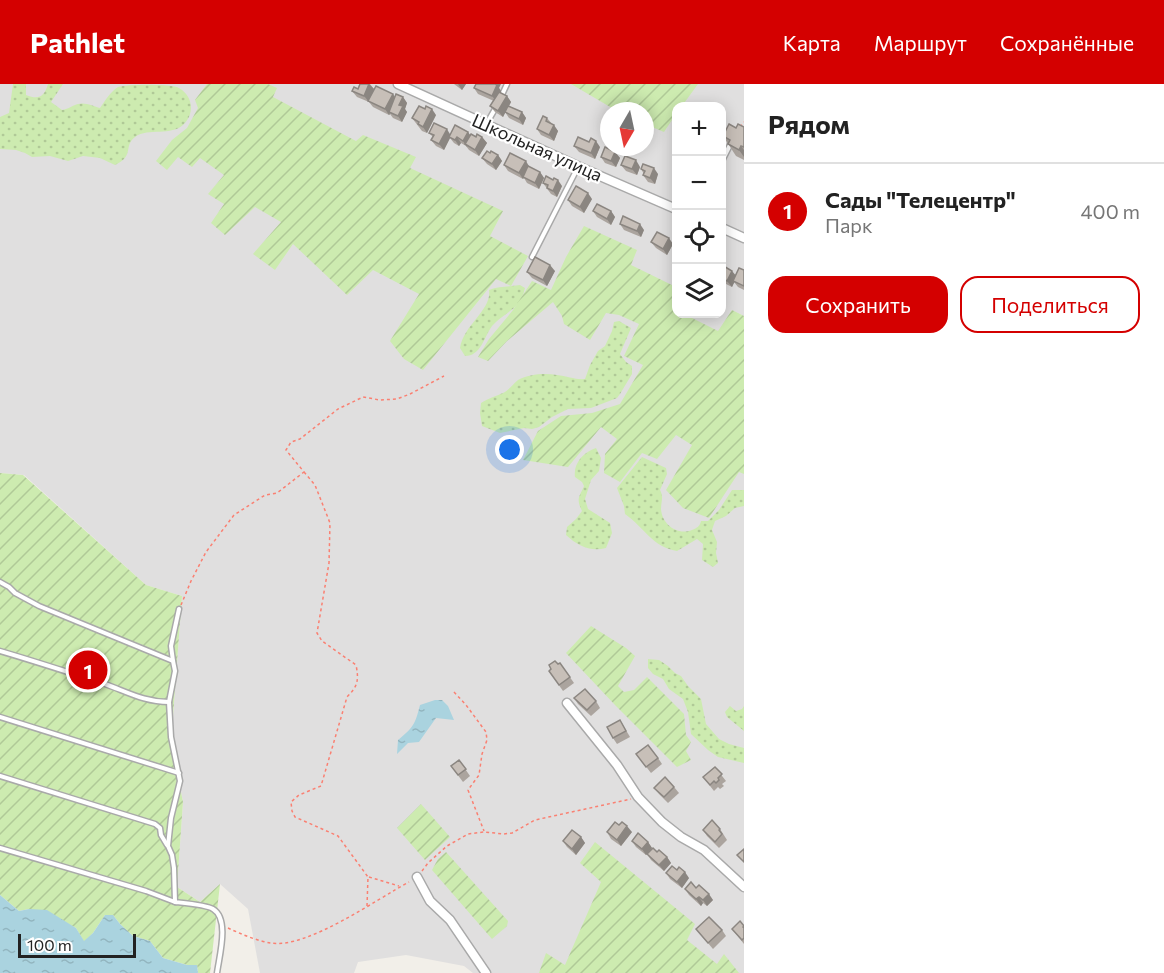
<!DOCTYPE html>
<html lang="ru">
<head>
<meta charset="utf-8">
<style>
  body { margin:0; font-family:Commissioner,sans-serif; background:#f6f6f6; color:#222 }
  .controls { position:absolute; right:18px; top:18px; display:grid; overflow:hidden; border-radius:12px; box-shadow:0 3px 15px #0003 }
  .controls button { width:54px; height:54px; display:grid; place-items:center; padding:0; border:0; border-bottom:2px solid #e0e0e0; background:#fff; color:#222; font:30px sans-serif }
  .compass { position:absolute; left:600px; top:18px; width:54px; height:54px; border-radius:50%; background:#fff; box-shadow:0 3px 15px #0003; rotate:189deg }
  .scale { position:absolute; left:18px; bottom:15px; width:118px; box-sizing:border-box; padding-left:6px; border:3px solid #222; border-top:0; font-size:16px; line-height:21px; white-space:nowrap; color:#222; -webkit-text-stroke:4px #fff; paint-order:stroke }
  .you { position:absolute; left:510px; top:366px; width:21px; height:21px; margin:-15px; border:4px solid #fff; border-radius:50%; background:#1a73e8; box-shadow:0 0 0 9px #1a73e833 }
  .badge { display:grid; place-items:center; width:39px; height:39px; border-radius:50%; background:#d40000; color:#fff; font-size:20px; font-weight:700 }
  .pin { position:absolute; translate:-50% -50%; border:3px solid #fff; box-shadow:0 2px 6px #0006 }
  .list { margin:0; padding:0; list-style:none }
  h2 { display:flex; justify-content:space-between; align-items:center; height:78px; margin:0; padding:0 24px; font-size:26px }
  h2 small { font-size:20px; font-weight:400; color:#767676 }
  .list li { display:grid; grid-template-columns:39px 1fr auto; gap:18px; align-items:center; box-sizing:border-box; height:96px; padding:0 24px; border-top:2px solid #e0e0e0 }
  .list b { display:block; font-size:22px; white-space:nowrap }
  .list p { margin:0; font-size:20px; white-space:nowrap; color:#767676 }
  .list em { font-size:20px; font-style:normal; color:#767676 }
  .actions { display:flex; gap:12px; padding:18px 24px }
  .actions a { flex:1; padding:14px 0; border:2px solid #d40000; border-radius:18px; text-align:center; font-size:21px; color:#d40000 }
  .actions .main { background:#d40000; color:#fff }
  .icon { flex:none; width:33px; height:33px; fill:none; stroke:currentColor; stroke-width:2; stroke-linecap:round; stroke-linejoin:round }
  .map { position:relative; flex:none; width:744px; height:889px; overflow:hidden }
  header { display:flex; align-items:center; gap:36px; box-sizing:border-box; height:84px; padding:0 30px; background:#d40000; color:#fff }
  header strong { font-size:28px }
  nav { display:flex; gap:33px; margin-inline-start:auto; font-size:21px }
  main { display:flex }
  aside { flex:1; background:#fff }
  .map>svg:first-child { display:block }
</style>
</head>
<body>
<header>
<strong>Pathlet</strong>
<nav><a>Карта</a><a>Маршрут</a><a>Сохранённые</a></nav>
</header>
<main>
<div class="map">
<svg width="744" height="889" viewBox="0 0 744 889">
  <defs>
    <pattern id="grass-dots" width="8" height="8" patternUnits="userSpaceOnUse" patternTransform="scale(1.5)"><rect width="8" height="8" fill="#cdebb0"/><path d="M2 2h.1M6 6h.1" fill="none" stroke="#b0c997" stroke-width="1.8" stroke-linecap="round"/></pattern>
    <pattern id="garden-furrows" width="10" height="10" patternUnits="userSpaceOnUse" patternTransform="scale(1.5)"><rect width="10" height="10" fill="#cdebb0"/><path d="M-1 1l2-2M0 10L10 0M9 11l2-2" fill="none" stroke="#b0c997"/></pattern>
    <pattern id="water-ripples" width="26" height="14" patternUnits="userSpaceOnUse" patternTransform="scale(1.5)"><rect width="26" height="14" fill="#aad3df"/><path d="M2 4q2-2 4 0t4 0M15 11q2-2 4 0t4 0" fill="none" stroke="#92b5bf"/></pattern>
  </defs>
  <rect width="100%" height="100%" fill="#f2efe9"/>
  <path fill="#e0dfdf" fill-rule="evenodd" d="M0,0H744V889H473L464,882L406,871L358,878L354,889H260L248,825L220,800L200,818L177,803L183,718L171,659L182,512L146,501L24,391L0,389ZM676,22H722V230H676ZM609,27H645V63H609Z"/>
  <g fill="url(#grass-dots)">
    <path d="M13,0H26V11C39,16 44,13 48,0H63L51,18L62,26C69,25 73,21 78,20C85,18 94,22 100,24C105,17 110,8 118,3C128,0 166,0 177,3C192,10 196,28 184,40C171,53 149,43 135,53C123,62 135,72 115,81L100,74L92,73L83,72L68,77L50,72L32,73L25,69L16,66L0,65V33L9,29Z"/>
    <path d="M520,201L525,204C520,227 505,227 492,242C484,253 481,272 465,272L460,264C464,240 492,226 489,206C499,202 509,203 520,201Z"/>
    <path d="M619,237L631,244L620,270L626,278L632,282V290L620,310L617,314L591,324L568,325L552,333L539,343L532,345L524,344L500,349L482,342L480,329L481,319C489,314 496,312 503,309C509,306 513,300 518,296C529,290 545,289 557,291C567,292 576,296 585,295L590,281L598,267L605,262L612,247L614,238Z"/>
    <path d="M596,364L601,374L599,387L591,396L585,415L588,425L610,439L612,449L606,464C590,468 578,462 566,451L567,443L576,435L582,427C576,414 579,414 584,402L582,398L575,393C573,380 583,368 596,364Z"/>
    <path d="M642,373L666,384L667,390L660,406C664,413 661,417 661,425C662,440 677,452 692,446C697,444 700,442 701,437H708L719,426L732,406H744V422L735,424L726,432L715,437L712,446L717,458L716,469L718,479L713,483L702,476L703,460L697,455L677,467C652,463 645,444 625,430L624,422L617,404Z"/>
    <polygon points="648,575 659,576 668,582 675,589 681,592 688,602 701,615 706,640 719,655 729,660 744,664 744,679 718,673 708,666 691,650 688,628 683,615 669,605 663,595 653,590 648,584"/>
    <polygon points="730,622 736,627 742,625 744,622 744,647 727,633 725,628"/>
  </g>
  <g fill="url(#garden-furrows)">
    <polygon points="207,0 268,0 277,4 273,13 356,57 363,51 416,73 410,84 503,127 490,152 528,172 511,202 496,195 423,286 404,275 390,257 419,210 373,186 347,211 293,160 275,186 253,170 281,138 255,123 225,151 211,139 224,120 208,110 224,91 200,74 192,83 178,73 167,86 156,77 172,56 187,44 198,24 195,16"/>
    <polygon points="571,0 698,0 682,22 676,22 676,30 664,48 645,40 645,27 617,27"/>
    <polygon points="584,142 637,166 631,181 676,203 676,230 684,230 718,247 732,226 744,232 744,390 739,388 709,434 683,424 666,406 692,361 676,351 657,375 642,369 620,398 604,389 605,370 617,355 601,343 568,383 523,376 538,347 561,332 592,329 620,320 643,281 624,272 639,240 619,231 606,229 590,256 564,240 562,232 553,218 507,257 488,277 478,273 489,255 513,226 532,197 551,206 566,173"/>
    <polygon points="0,389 23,391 146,501 182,512 171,659 183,718 177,803 200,818 220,800 210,889 198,889 197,881 187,881 163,874 150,857 133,852 120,840 113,831 105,831 93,849 84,858 76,844 63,837 29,825 19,827 0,811"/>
    <polygon points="591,542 626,564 635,572 618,602 624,608 634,606 647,593 684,630 686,651 691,658 686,667 691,676 677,683 615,621 566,569"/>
    <polygon points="421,720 450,753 425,776 397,744"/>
    <polygon points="595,758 695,840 687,856 717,880 724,870 739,889 539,889 546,869 565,881 601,798 580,779"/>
    <polygon points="446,768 508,837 507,842 492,855 432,786 438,775"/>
  </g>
  <g fill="url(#water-ripples)">
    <path d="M435,616H442L448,622L454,636L436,634L419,658L408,659L397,670L398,656C414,643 415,640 420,621Z"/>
    <polygon points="0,811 19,827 29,825 47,826 76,844 84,857 93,849 105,831 113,831 120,840 133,852 150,857 163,874 187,881 197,881 198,889 0,889"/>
  </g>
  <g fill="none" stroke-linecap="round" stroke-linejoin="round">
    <defs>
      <g id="lane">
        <polyline points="501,13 507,0"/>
        <polyline points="487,39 495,25"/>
        <polyline points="722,77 731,59"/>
        <polyline points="532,173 578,83"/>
        <path d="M0,498L9,503L15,509L39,522L173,577L175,587L169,618L171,653L180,697L171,734L168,762L172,771L174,784L175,818C184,819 207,821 213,825C230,835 219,873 217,889"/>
        <path d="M0,567C34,577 68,588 102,599C126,607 143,618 169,618"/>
        <polyline points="173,577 171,562 179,525"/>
        <polyline points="0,633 179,689"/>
        <polyline points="0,692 155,740 160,744 161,751 167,761"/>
        <polyline points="0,764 146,807 175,818"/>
      </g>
      <g id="street">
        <polyline points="398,0 584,85 676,125"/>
        <polyline points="722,144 744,154"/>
        <polyline points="567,619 617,681 638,713 662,738 681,753 704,766 744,803"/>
        <polyline points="417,793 430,817 450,836 486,889"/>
      </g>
    </defs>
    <use href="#lane" stroke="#a9a9a9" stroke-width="7"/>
    <use href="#street" stroke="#a9a9a9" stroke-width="11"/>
    <g stroke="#fa8072" stroke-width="1.5" stroke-dasharray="3 3" stroke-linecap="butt">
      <polyline points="740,43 744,38"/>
      <path d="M304,388L315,401L330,439L329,479L317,549L322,557L356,581C359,596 358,602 347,613L321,702L299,711L291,718L292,727L295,733L338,752L368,793L367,822"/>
      <polyline points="181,521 191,497 206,468 234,431 265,411 277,409 304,388 286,366 291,358 300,355 338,325 363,313 380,316 397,315 410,310 444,292"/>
      <polyline points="454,608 466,621 486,648 487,656 482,670 479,691 468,706 484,747"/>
      <polyline points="422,787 428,779 447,762 468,750 484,748 504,750 512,749 535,736 631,715"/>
      <polyline points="369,793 399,802"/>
      <path d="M228,844C241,850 257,857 271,859C307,865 377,815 409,798"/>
    </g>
    <use href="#lane" stroke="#fff" stroke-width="4"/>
    <use href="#street" stroke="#fff" stroke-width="8"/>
  </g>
  <g fill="#aba49e">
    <polygon points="360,0 370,0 374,5 395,13 403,13 407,19 405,25 407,28 402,38 393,34 390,30 389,31 373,23 369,18 357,13 352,7 358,5"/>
    <polygon points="454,0 466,0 462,6"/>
    <polygon points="474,4 499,4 501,7 501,9 507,12 511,18 509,22 522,28 526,34 523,41 509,34 505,28 503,33 495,28 490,22 494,17 478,10"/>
    <polygon points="436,31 427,49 422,47 412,34"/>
    <polygon points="547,34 558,47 554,57 541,51 537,45"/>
    <polygon points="744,43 744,76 736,72 723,52 736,44"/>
    <polygon points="468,48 470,51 482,53 487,59 479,72 469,66 466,62 461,59 459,62 454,59 450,54 444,66 436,62 431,56 433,53 429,49 450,51"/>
    <polygon points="574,62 600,63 595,75 579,68"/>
    <polygon points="615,68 620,74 616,83 605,79 601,73"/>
    <polygon points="498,71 502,77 496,86 487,80 482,74"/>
    <polygon points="504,81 529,83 540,88 544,94 539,105 527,99 524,94 523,95 508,87"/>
    <polygon points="621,81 640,83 637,91 626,87"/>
    <polygon points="641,85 658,90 655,100 648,98 643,91 644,90"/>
    <polygon points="543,99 562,102 557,113 551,110"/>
    <polygon points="592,115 584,129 572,122 568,116"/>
    <polygon points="593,127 611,127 615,133 611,141 597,133"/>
    <polygon points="620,140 644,146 641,153 624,146"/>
    <polygon points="651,158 673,160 667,171 656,164"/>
    <polygon points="722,181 736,192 744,186 744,206 738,203 734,198 732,203 722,198"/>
    <polygon points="555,187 547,202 532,194 527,188"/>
    <polygon points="560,579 574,599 563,607 549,587"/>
    <polygon points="574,614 596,617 600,624 591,632 578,620"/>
    <polygon points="620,636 630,653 617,660 613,654"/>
    <polygon points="658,674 662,680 651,689 641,676"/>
    <polygon points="459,676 470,692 463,698 451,682"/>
    <polygon points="715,683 726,697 722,700 724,702 720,705 718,703 714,707 703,693"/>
    <polygon points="674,703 679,709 668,719 659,710 654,704"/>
    <polygon points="720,745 727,756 719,764 707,752 703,746"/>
    <polygon points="607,748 632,748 621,762 611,755"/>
    <polygon points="581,753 585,759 576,771 567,763 563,757"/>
    <polygon points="632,757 648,758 652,764 667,773 671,779 664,787 651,776 647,770 646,771 636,763"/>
    <polygon points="666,789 689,794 682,804 670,795"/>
    <polygon points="696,804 713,816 707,822 703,819 701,822 689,811 685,805"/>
    <polygon points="744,842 744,860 732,845"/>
    <polygon points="696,845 722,846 726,852 713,865"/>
  </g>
  <g fill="#8b8681">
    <polygon points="369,0 374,5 369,18 364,12"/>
    <polygon points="458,0 466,0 462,6"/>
    <polygon points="494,0 501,0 499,4 501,7 497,18 492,12"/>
    <polygon points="393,10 397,16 389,28 390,30 389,31 385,25"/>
    <polygon points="507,12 511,18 503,33 498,27"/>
    <polygon points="403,13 407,19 405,25 407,28 402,38 398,32 399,21"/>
    <polygon points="432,25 436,31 427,49 423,43"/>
    <polygon points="522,28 526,34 523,41 519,35"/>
    <polygon points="554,41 558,47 554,57 549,51"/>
    <polygon points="447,45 451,52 444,66 439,60"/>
    <polygon points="468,48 472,54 467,63 463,57"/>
    <polygon points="457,53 461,59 459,62 455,56"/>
    <polygon points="482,53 487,59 479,72 475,66"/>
    <polygon points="596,57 600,63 595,75 591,69"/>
    <polygon points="741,62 744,66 744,73 739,66"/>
    <polygon points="615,68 620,74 616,83 611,77"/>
    <polygon points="498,71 502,77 496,86 492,80"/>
    <polygon points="636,76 640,83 637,91 632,85"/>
    <polygon points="526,77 530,84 523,95 519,89"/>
    <polygon points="654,84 658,90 655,100 650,94"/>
    <polygon points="540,88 544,94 539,105 535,99"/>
    <polygon points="558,96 562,102 557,113 553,107"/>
    <polygon points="588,109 592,115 584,129 580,123"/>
    <polygon points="611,127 615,133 611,141 607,135"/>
    <polygon points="640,140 644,146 641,153 637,147"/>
    <polygon points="669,154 673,160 667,171 663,165"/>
    <polygon points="550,181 555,187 547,202 543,196"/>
    <polygon points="732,187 737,193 732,203 727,197"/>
    <polygon points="627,742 632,748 621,762 617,756"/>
    <polygon points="581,753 585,759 576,771 572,765"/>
    <polygon points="648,758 652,764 646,771 642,765"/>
    <polygon points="667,773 671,779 664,787 659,781"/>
    <polygon points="685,788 689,794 682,804 677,798"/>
    <polygon points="709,810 713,816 707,822 703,816"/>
    <polygon points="699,813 703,819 701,822 696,815"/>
  </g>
  <g fill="#c7bfb8" stroke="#8b8681" stroke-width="1.5">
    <polygon points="360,0 369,0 364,12 352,7 354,3 358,5"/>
    <polygon points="476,0 495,0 497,1 492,12 474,4"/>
    <polygon points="376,2 393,10 385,25 368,17"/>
    <polygon points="499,8 507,12 498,27 490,22"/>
    <polygon points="396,10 403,13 399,21 403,22 398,32 389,28"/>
    <polygon points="419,22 425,25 426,22 432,25 423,43 418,40 419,38 412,34"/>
    <polygon points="508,22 522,28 519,35 505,28"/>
    <polygon points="543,32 547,34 546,37 554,41 549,51 537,45"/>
    <polygon points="434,39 447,45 439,60 431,56 434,51 429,49"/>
    <polygon points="729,40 736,44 738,40 744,43 744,63 741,62 739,66 728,60 730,56 723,52"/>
    <polygon points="455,41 468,48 463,57 457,53 455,56 449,53"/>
    <polygon points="471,50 476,53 477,50 482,53 475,66 465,60"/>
    <polygon points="578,53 589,58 591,54 596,57 591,69 574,62"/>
    <polygon points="605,63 615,68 611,77 601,73"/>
    <polygon points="487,67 490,69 491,67 498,71 492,80 482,74"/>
    <polygon points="510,69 526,77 519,89 504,81"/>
    <polygon points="625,72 636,76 632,85 621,81"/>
    <polygon points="643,80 654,84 650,94 643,91 645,87 641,85"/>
    <polygon points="528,82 540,88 535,99 523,93"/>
    <polygon points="546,92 553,96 554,94 558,96 553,107 547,104 548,101 543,99"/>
    <polygon points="576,102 588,109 580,123 568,116"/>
    <polygon points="597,120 611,127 607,135 593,127"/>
    <polygon points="623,132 640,140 637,147 620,140"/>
    <polygon points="657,148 669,154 663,165 651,158"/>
    <polygon points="535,173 550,181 543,196 527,188"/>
    <polygon points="722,181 732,187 727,197 722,194"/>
    <polygon points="739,184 744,186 744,202 733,197"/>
    <polygon points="555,577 558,580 560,579 570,593 559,601 549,587 551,585 549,581"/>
    <polygon points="585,605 596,617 587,626 574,614"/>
    <polygon points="620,636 626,647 613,654 607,643"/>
    <polygon points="648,661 658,674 646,683 636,670"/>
    <polygon points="459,676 466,685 458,691 451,682"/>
    <polygon points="715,683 722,690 718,694 719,696 716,699 714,697 710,701 703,693"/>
    <polygon points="665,693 674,703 664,713 654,704"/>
    <polygon points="712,736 720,745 719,746 722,750 715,758 703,746"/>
    <polygon points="615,738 619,741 622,738 627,742 617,756 607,748"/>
    <polygon points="572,746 581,753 572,765 563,757"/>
    <polygon points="638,749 648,758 642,765 632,757"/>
    <polygon points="653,764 657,768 659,766 667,773 659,781 647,770"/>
    <polygon points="744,765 744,778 737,771"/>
    <polygon points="672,782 677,786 679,783 685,788 677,798 666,789"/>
    <polygon points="691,798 696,804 699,801 709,810 703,816 699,813 696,815 685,805"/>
    <polygon points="709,833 722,846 708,859 696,845"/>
    <polygon points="740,837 744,842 743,843 744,844 744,854 742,856 732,845"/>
  </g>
  <g text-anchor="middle" stroke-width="4.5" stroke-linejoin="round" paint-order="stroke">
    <g font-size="18" fill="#222" stroke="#fff">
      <text transform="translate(537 64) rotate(24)" y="6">Школьная улица</text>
    </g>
  </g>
</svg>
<div class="controls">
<button>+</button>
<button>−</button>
<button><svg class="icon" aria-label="locate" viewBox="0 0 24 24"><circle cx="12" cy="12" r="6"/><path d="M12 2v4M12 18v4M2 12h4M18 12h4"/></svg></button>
<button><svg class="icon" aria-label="layers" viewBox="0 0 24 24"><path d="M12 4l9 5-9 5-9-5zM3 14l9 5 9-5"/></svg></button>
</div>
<svg class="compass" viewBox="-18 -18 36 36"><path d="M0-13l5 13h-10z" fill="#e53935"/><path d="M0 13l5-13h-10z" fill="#767676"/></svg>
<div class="scale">100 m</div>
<div class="you"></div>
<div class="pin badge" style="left:88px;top:586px">1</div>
</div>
<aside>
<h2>Рядом<small></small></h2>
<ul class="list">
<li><span class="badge">1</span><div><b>Сады &quot;Телецентр&quot;</b><p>Парк</p></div><em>400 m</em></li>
</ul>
<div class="actions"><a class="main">Сохранить</a><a>Поделиться</a></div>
</aside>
</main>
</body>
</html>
